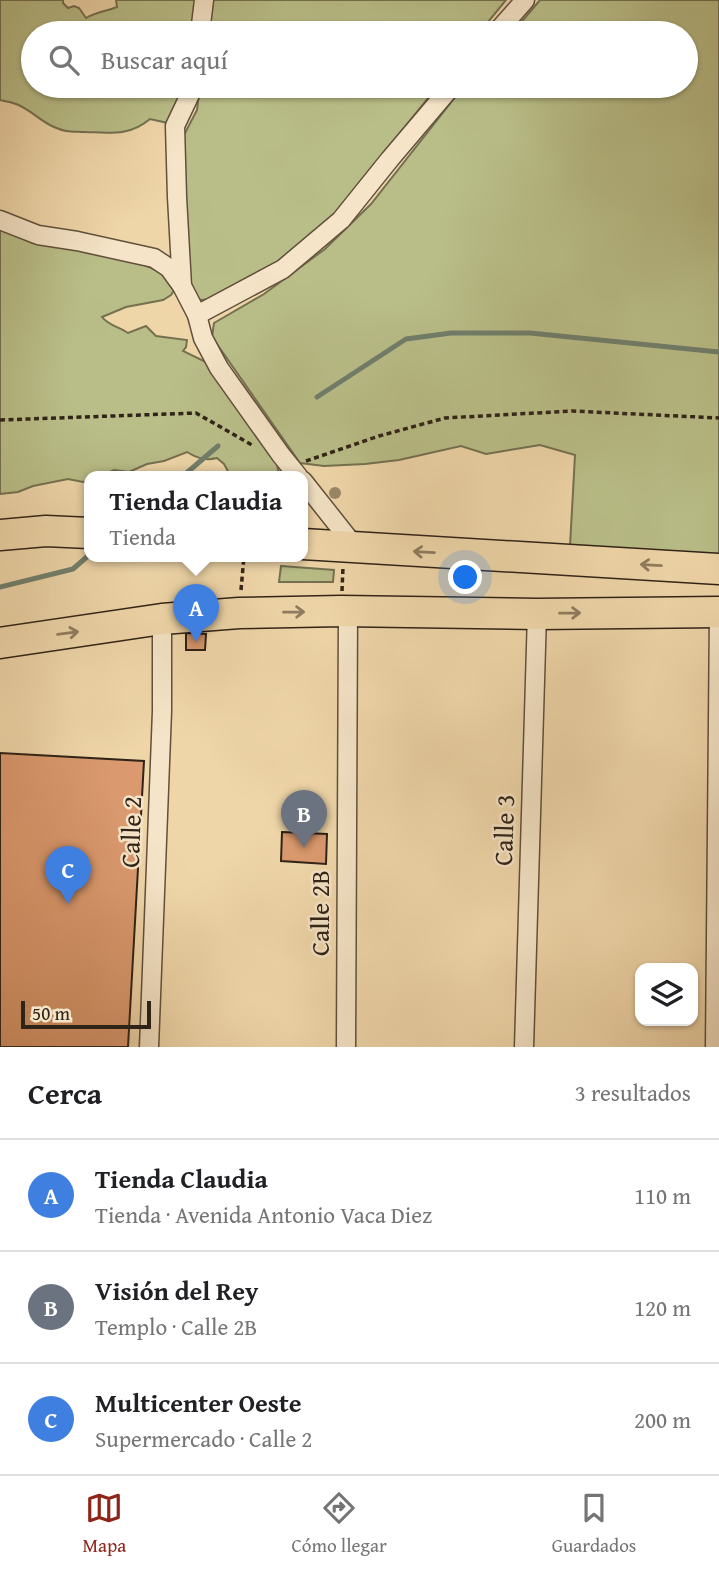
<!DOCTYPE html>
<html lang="es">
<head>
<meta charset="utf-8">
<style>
  body { margin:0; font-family:"Gentium Book Plus",serif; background:#f2f2f2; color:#202124 }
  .controls { position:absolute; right:21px; bottom:21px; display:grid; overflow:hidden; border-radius:14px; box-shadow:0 2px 5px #0004 }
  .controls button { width:63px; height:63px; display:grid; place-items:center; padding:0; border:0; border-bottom:2px solid #e0e0e0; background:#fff; color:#202124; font:35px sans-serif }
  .scale { position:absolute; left:21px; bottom:18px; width:130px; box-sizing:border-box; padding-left:7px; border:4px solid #302317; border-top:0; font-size:19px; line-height:24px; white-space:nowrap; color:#302317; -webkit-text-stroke:5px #f5e4c7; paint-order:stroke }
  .you { position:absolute; left:466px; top:578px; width:24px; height:24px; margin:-18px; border:5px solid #fff; border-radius:50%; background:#1a73e8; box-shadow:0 0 0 10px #1a73e833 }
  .badge { display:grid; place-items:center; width:46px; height:46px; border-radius:50%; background:#8f2418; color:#fff; font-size:23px; font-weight:700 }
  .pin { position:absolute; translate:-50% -58px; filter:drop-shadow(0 2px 4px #0008) }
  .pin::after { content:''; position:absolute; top:37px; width:24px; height:21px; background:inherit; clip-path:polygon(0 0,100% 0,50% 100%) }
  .popup { position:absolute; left:84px; top:471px; width:224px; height:91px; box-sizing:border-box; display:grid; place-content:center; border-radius:14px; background:#fff; filter:drop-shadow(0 2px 5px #0005); font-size:23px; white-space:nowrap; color:#757577 }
  .popup b { font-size:26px; color:#202124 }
  .popup::after { content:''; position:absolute; left:50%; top:100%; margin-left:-14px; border:14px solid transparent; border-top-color:#fff }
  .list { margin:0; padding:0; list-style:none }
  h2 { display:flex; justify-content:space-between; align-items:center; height:91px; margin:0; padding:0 28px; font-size:30px }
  h2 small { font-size:23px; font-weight:400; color:#757577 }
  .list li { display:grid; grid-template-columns:46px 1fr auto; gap:21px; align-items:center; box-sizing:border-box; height:112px; padding:0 28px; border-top:2px solid #e0e0e0 }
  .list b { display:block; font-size:26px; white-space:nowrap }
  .list p { margin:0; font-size:23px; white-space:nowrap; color:#757577 }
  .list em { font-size:23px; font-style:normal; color:#757577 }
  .icon { flex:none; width:38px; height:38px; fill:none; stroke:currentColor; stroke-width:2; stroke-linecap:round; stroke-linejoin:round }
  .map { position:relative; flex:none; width:719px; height:1047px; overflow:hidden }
  .search { position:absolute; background:#fff; box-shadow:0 2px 5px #0004; left:21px; right:21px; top:21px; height:77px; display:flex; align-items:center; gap:18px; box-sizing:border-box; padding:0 24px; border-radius:38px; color:#757577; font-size:26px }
  .sheet { height:427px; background:#fff }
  nav { display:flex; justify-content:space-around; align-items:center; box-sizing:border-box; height:98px; border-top:2px solid #e0e0e0; background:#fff; font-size:19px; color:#757577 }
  nav a { display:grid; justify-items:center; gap:4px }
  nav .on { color:#8f2418 }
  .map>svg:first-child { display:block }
</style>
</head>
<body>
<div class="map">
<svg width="719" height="1047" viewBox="0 0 719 1047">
  <rect width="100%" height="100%" fill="#efd6a9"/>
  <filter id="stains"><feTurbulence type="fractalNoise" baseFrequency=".00286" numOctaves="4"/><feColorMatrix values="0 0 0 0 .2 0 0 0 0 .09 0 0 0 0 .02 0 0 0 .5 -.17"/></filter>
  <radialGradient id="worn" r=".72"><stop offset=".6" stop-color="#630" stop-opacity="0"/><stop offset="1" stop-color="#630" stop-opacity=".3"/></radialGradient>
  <g fill="#b9be88" stroke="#747050" stroke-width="2">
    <path d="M0,0H63V3L68,8L74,6L79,8L86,18C96,12 107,11 117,7L116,0H200L196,33H33V86H191L168,123L150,119C130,136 111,133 86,132C73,131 67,133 54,127C40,121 30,109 16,104C11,102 5,101 0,100Z"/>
    <polygon points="209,0 506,0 479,33 205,33"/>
    <polygon points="540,0 719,0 719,556 570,546 575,455 540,445 486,454 461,446 399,460 365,464 324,466 300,463 212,337 214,323 264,294 325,249 371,204 464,86 686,86 686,33 512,33"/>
    <polygon points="200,86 438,86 360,182 348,204 302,246 272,267 215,299 201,300 193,297 189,284 183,137 197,110"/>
    <path d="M0,227L88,253L130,259L161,272L175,289L171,295L163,300L126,307L102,317C108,325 119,327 128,333L146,326L156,336L187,340L186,347L183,351L210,364L276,456L278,470L283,476H227L229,473L224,464L217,458C205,461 197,458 187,452L164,461L147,464L129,472L114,470L101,476H89V480L83,482L68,479L33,486L18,492L0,494Z"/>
    <polygon points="281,566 334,570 333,582 279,582"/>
  </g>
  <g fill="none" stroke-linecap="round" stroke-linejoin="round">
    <g stroke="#707e6b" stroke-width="5">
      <polyline points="317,397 406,339 451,333 530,333 719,352"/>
      <polyline points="183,476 218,446"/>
      <polyline points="0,587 73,569 89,555"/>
    </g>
  </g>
  <g fill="#da996e" stroke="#302317" stroke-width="2">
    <polygon points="186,633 206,634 205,650 186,650"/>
    <polygon points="0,753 144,761 128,1047 0,1047"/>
    <polygon points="282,832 327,834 326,864 281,861"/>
  </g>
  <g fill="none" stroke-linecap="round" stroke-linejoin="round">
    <defs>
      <g id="minor">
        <polyline points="200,33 204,0"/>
        <polyline points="496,33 525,0"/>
        <polyline points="0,220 38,235 77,241 154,258 169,268 182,286 197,315 283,269 341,220 390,159 452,86"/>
        <polyline points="182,286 177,197 175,126 194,86"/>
        <polyline points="197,315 203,338 219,368 281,455 298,476"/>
        <polyline points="303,481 356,548"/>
        <polyline points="149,1047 162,711 162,619"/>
        <polyline points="346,1047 348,611"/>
        <polyline points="524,1047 537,614"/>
        <polyline points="715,1047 719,612"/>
      </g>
      <g id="trunk">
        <polyline points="0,535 46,531 89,533"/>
        <polyline points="303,544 719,569"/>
        <polyline points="0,643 162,619 239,613 341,611 537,614 719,612"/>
      </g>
    </defs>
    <use href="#minor" stroke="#60503c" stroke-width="21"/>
    <use href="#trunk" stroke="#302317" stroke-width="33"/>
    <g stroke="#302317" stroke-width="3.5" stroke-dasharray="5 3.5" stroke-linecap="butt">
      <polyline points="0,420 196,413 252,445"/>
      <polyline points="306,461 379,436 445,418 572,411 719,418"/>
      <polyline points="241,590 244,556"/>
      <polyline points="342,591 343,567"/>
    </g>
    <use href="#minor" stroke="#f5e4c7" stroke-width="18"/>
    <use href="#trunk" stroke="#efd6a9" stroke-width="30"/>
  </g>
  <circle fill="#998968" cx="335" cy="493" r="6"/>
  <defs><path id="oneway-shaft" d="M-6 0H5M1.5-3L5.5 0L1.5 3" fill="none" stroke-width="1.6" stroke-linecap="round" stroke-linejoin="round" transform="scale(1.75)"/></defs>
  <g stroke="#907c60">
    <use href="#oneway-shaft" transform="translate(424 552) rotate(-177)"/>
    <use href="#oneway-shaft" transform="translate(651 565) rotate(-177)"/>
    <use href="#oneway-shaft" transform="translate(294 612) rotate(-1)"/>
    <use href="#oneway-shaft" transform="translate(570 613) rotate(-1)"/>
    <use href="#oneway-shaft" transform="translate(68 633) rotate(-8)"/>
  </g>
  <g text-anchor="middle" stroke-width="5" stroke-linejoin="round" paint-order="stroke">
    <g font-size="26" fill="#302317" stroke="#f5e4c7">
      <text transform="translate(504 830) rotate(-88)" y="9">Calle 3</text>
      <text transform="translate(131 832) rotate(-88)" y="9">Calle 2</text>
      <text transform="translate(320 913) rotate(-90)" y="9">Calle 2B</text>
    </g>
  </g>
  <rect width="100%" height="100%" filter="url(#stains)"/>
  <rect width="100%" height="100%" fill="url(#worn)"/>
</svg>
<div class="controls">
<button><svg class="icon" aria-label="layers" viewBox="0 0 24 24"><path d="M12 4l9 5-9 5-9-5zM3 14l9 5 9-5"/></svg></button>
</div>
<div class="scale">50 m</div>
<div class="you"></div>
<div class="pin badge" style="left:196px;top:642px;background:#3f7fe0">A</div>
<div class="popup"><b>Tienda Claudia</b>Tienda</div>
<div class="pin badge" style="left:304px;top:848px;background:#6b7280">B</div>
<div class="pin badge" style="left:68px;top:904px;background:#3f7fe0">C</div>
<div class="search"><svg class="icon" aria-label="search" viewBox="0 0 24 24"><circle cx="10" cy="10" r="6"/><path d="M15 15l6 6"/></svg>Buscar aquí</div>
</div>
<section class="sheet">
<h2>Cerca<small>3 resultados</small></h2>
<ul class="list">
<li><span class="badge" style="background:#3f7fe0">A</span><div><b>Tienda Claudia</b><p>Tienda · Avenida Antonio Vaca Diez</p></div><em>110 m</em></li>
<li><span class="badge" style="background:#6b7280">B</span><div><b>Visión del Rey</b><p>Templo · Calle 2B</p></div><em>120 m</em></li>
<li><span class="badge" style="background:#3f7fe0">C</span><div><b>Multicenter Oeste</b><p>Supermercado · Calle 2</p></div><em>200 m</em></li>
</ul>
</section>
<nav>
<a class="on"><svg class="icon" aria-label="map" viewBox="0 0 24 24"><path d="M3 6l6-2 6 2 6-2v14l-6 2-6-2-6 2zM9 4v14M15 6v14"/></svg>Mapa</a>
<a><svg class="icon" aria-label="directions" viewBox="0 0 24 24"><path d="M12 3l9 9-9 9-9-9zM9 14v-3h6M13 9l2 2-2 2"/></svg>Cómo llegar</a>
<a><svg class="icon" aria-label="saved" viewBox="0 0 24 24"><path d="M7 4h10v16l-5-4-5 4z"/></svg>Guardados</a>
</nav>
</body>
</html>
